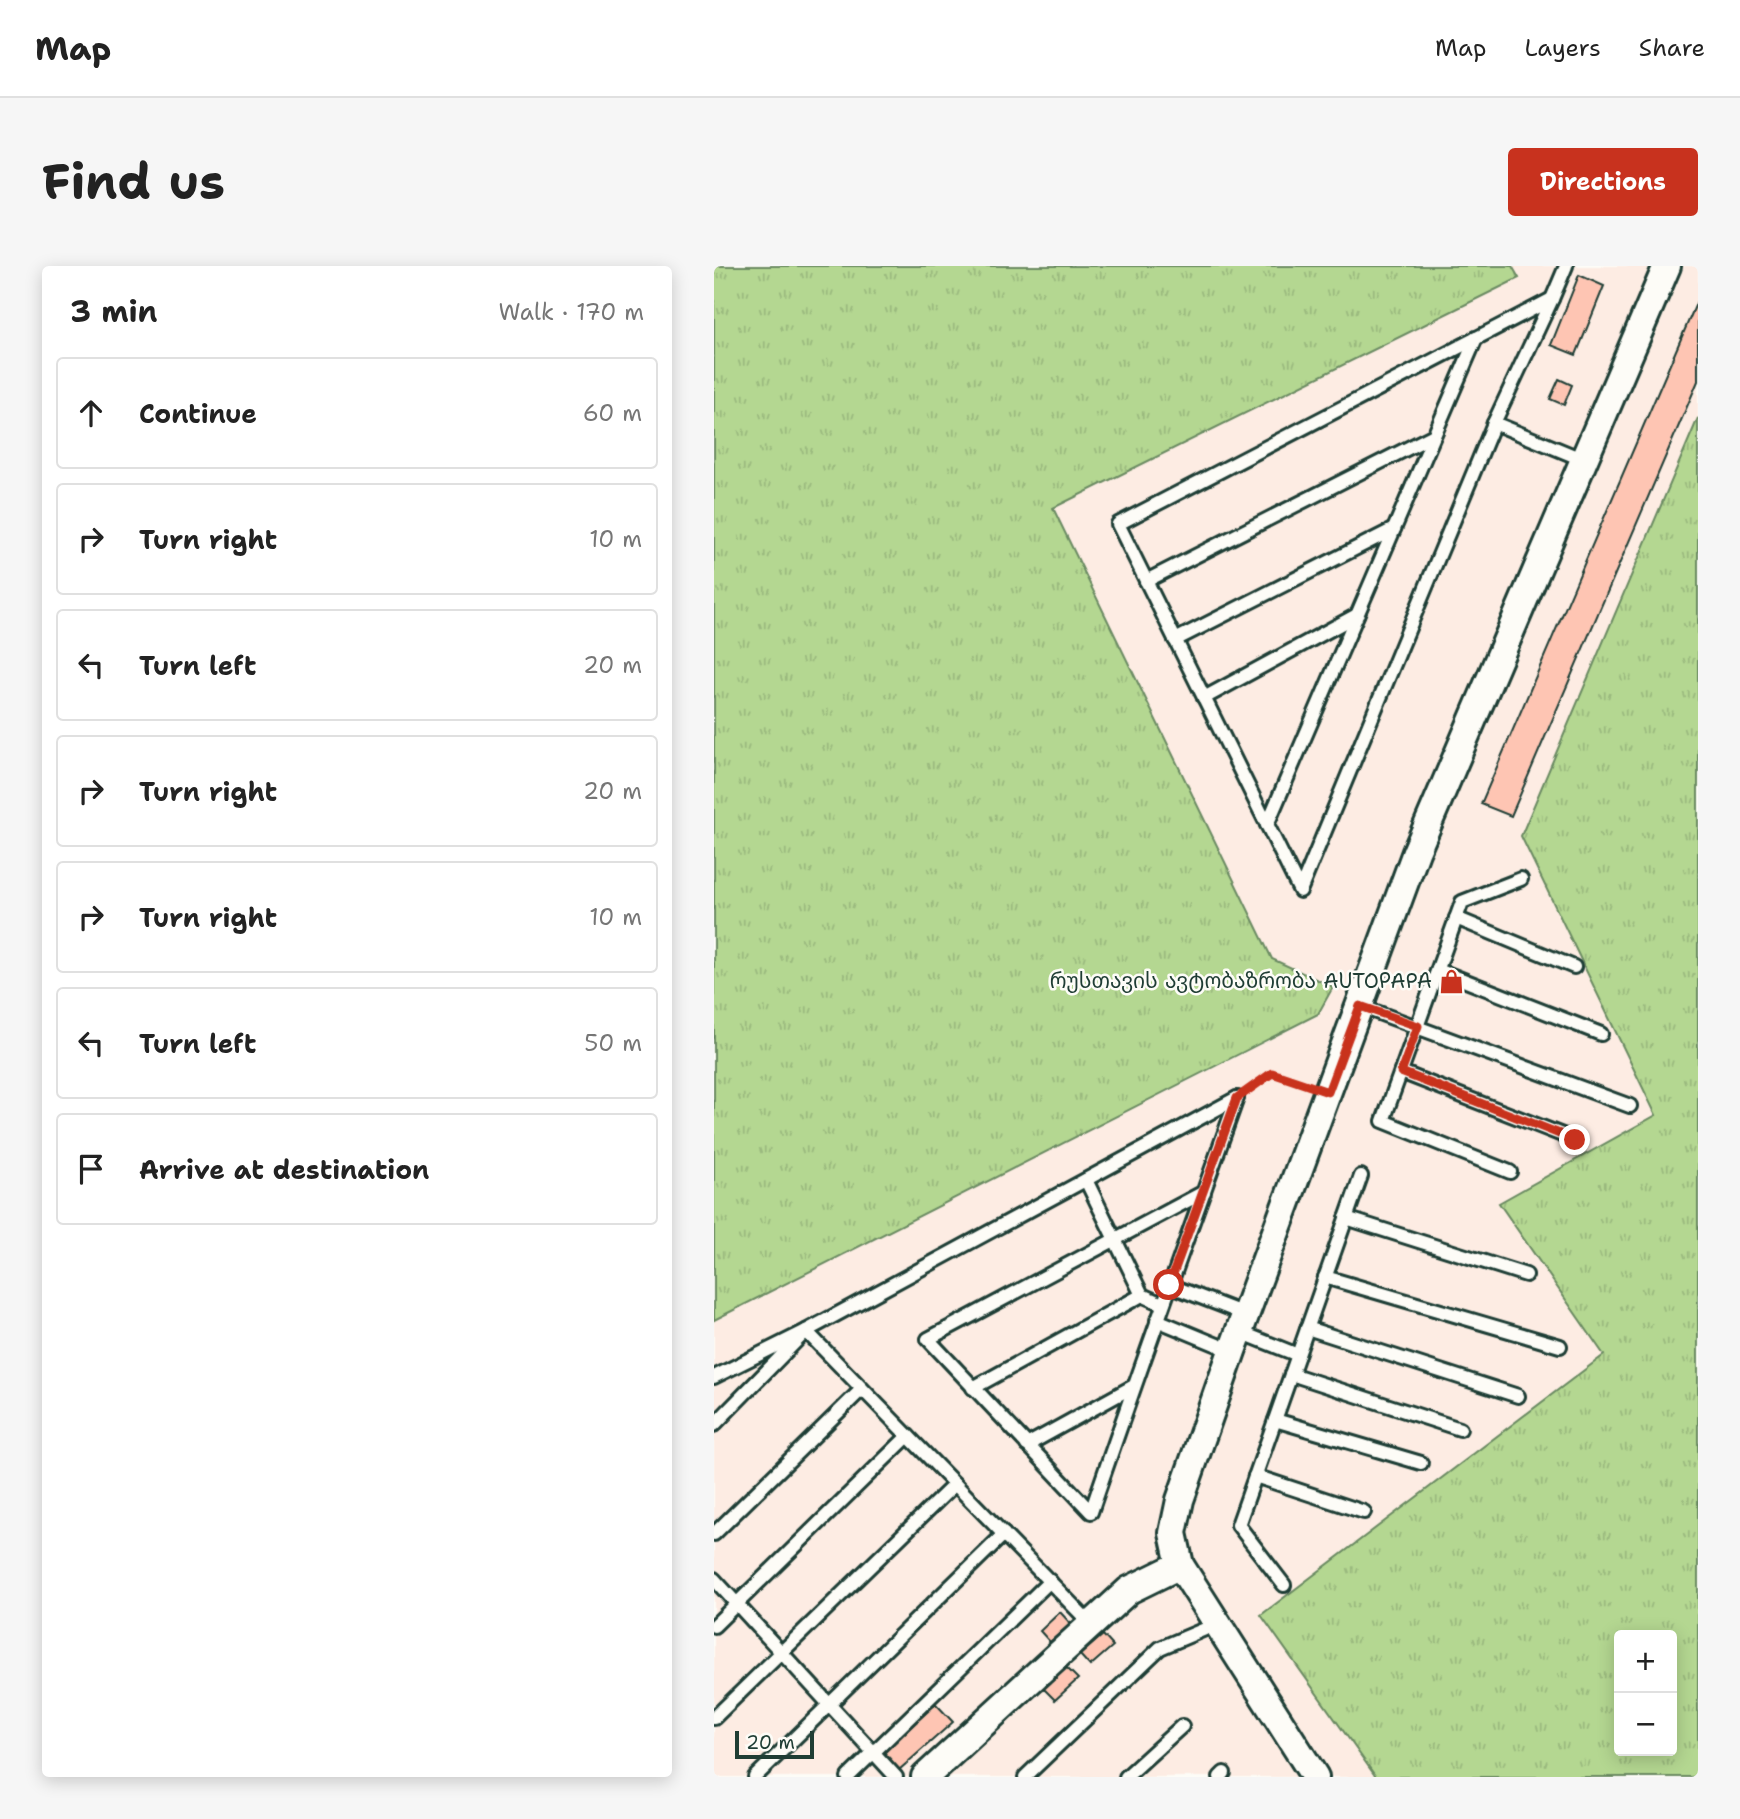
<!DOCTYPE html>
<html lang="en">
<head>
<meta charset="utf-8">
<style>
  body { margin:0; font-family:"Shantell Sans","Noto Sans Georgian",sans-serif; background:#f6f6f6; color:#222 }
  .controls { position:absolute; right:21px; bottom:21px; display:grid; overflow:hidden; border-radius:7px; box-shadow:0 4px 18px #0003 }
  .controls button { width:63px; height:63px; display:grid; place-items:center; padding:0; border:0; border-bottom:2px solid #e0e0e0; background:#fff; color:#222; font:35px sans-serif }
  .scale { position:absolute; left:21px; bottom:18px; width:79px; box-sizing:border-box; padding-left:7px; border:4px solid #1f3d34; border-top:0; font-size:19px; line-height:24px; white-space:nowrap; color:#1f3d34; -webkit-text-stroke:5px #fdfcf7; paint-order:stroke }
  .stop { position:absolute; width:21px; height:21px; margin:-16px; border:5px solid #c8321e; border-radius:50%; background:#fff }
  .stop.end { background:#c8321e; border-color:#fff; box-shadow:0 2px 7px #0008 }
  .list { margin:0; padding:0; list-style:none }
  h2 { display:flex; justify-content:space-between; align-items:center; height:91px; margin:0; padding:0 28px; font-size:30px }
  h2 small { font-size:23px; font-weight:400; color:#767676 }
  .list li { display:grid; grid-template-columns:46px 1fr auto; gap:21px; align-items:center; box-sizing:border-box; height:112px; margin:0 14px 14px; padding:0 14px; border:2px solid #e0e0e0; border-radius:7px }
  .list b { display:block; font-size:26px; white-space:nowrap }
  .list em { font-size:23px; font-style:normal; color:#767676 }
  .icon { flex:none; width:38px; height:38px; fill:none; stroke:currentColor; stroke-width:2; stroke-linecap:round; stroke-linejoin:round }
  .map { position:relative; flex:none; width:984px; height:1511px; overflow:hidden; border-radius:7px }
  header { display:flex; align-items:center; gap:42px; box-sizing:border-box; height:98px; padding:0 35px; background:#fff; border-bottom:2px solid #e0e0e0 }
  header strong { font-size:33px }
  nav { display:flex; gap:38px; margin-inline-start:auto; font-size:24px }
  .intro { display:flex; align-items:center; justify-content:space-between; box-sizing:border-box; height:168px; padding:0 42px }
  h1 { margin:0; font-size:49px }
  .button { padding:18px 32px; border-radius:7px; background:#c8321e; color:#fff; font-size:24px; font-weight:700 }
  main { display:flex; gap:42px; padding:0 42px }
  aside { flex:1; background:#fff; border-radius:7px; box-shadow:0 4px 18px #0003 }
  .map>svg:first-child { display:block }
</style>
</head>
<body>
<header>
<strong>Map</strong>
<nav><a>Map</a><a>Layers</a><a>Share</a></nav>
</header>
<div class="intro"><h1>Find us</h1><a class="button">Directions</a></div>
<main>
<aside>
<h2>3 min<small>Walk · 170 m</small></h2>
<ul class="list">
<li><svg class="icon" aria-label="ahead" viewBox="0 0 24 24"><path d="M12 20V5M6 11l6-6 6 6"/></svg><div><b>Continue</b></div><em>60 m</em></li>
<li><svg class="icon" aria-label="right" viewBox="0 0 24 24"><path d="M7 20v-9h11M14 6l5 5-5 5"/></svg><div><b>Turn right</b></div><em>10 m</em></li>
<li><svg class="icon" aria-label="left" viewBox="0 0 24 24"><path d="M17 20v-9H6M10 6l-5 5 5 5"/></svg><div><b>Turn left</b></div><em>20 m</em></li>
<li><svg class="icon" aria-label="right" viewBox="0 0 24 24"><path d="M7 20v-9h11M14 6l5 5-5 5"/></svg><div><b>Turn right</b></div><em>20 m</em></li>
<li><svg class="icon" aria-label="right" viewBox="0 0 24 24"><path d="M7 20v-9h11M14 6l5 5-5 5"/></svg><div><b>Turn right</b></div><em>10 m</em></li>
<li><svg class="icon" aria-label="left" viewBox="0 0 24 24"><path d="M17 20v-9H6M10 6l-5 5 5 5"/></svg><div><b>Turn left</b></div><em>50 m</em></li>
<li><svg class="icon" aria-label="arrive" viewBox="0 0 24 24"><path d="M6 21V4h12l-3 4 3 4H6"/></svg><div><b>Arrive at destination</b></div></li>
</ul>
</aside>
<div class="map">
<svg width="984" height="1511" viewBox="0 0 984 1511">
  <defs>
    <pattern id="grass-tufts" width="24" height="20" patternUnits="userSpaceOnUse" patternTransform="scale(1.75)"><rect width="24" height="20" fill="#b4d791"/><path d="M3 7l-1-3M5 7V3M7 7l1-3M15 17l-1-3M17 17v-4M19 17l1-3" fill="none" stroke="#9ab97e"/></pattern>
  </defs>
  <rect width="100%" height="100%" fill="#fdfcf7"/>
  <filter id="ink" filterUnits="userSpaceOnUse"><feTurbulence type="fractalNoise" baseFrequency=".0143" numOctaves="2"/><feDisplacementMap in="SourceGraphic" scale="14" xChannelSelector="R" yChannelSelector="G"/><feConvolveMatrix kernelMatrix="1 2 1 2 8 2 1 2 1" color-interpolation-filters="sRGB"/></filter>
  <g filter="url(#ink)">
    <polygon fill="#fdece3" points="798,0 984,0 984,152 807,569 942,850 785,937 890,1089 547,1349 662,1511 0,1511 0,1054 604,749 619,721 558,693 339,242 804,12"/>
    <g fill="url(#grass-tufts)" stroke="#6a8a62" stroke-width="2" fill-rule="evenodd">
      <polygon points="0,0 798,0 805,12 339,242 558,693 619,721 604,748 0,1054"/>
      <path d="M984,152V1511H662L547,1349L890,1089L785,937L942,849L807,570ZM958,1369V1485H905V1369Z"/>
    </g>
    <g fill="#fec5b3" stroke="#1f3d34" stroke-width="2">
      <polygon points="865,9 890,20 862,89 837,79"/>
      <polygon points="984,33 984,115 797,550 767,538"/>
      <polygon points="845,113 858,119 850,139 836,133"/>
      <polygon points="346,1346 357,1358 336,1376 326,1365"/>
      <polygon points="389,1369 399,1380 376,1400 366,1389"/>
      <polygon points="353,1402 364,1413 341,1434 330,1423"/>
      <polygon points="222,1438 239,1456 185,1504 169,1486"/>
    </g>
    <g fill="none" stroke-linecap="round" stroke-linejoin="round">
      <defs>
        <g id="lane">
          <polygon points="838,33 780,157 586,625 404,258"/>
          <polyline points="838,33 852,0"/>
          <polyline points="780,157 870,194"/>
          <polyline points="432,315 720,169"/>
          <polyline points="461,374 680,263"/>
          <polyline points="490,432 643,349"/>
          <polyline points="553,559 762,72"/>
          <polyline points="742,652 860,701"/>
          <polyline points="724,704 887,768"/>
          <polyline points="646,740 916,840"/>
          <polyline points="687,806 861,874"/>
          <polyline points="796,906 669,855 748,636 807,613"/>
          <polyline points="372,914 428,1029 448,1038"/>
          <path d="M490,926L214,1073L377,1246C424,1108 474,970 523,832"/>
          <polyline points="632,952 812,1009"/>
          <polyline points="611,1011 846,1080"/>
          <polyline points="455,1019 533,1049"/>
          <polyline points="443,1054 518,1085"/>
          <polyline points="593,1062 804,1130"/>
          <polyline points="526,1066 584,1089"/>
          <polyline points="577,1108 746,1163"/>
          <polyline points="0,1111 92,1065 523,832"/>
          <polyline points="259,1122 428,1029"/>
          <polyline points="561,1154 707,1197"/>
          <polyline points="0,1159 92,1065 377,1358"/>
          <polyline points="313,1179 420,1120"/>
          <polyline points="541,1210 650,1246"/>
          <polyline points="0,1268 148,1123"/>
          <polyline points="0,1313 182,1511"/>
          <polyline points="570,1319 524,1259 647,910"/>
          <polyline points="0,1360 194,1170"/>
          <polyline points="0,1452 241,1218"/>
          <polyline points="41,1511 290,1268"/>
          <polyline points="134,1511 336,1315"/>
          <polyline points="311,1511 446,1382 503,1358"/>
          <polyline points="412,1511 468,1460"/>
          <polyline points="506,1511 510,1507"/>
        </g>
        <g id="street">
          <polyline points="211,1511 415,1324 466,1299"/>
          <polyline points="601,1511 466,1299 459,1267 466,1234 518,1085 702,586 953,0"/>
        </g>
      </defs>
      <use href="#lane" stroke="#1f3d34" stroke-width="18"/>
      <use href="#street" stroke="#1f3d34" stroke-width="32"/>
      <polyline stroke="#1f3d34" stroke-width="4.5" stroke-dasharray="5 5" stroke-linecap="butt" points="538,822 558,807 590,818"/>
      <use href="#lane" stroke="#fdfcf7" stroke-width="12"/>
      <use href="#street" stroke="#fdfcf7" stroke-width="26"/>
    </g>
  </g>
  <g fill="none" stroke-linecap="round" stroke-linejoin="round" filter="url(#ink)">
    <polyline stroke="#c8321e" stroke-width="9" points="455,1019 523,832 558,807 614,826 646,740 704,760 687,806 861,874"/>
  </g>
  <defs>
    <symbol id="shop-bare" viewBox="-9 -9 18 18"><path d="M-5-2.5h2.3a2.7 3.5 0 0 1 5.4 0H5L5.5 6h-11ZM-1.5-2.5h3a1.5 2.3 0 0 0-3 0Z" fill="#c8321e" stroke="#fdfcf7" stroke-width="2.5" paint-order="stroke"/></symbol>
  </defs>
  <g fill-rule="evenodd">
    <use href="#shop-bare" x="720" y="698" width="35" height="35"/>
  </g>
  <g text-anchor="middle" stroke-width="5" stroke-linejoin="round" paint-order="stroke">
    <g font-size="21" fill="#1f3d34" stroke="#fdfcf7" text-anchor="end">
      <text x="718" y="722">რუსთავის ავტობაზრობა AUTOPAPA</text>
    </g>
  </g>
</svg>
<div class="controls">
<button>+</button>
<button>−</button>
</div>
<div class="scale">20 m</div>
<div class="stop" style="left:455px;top:1019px"></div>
<div class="stop end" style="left:861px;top:874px"></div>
</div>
</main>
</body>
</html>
